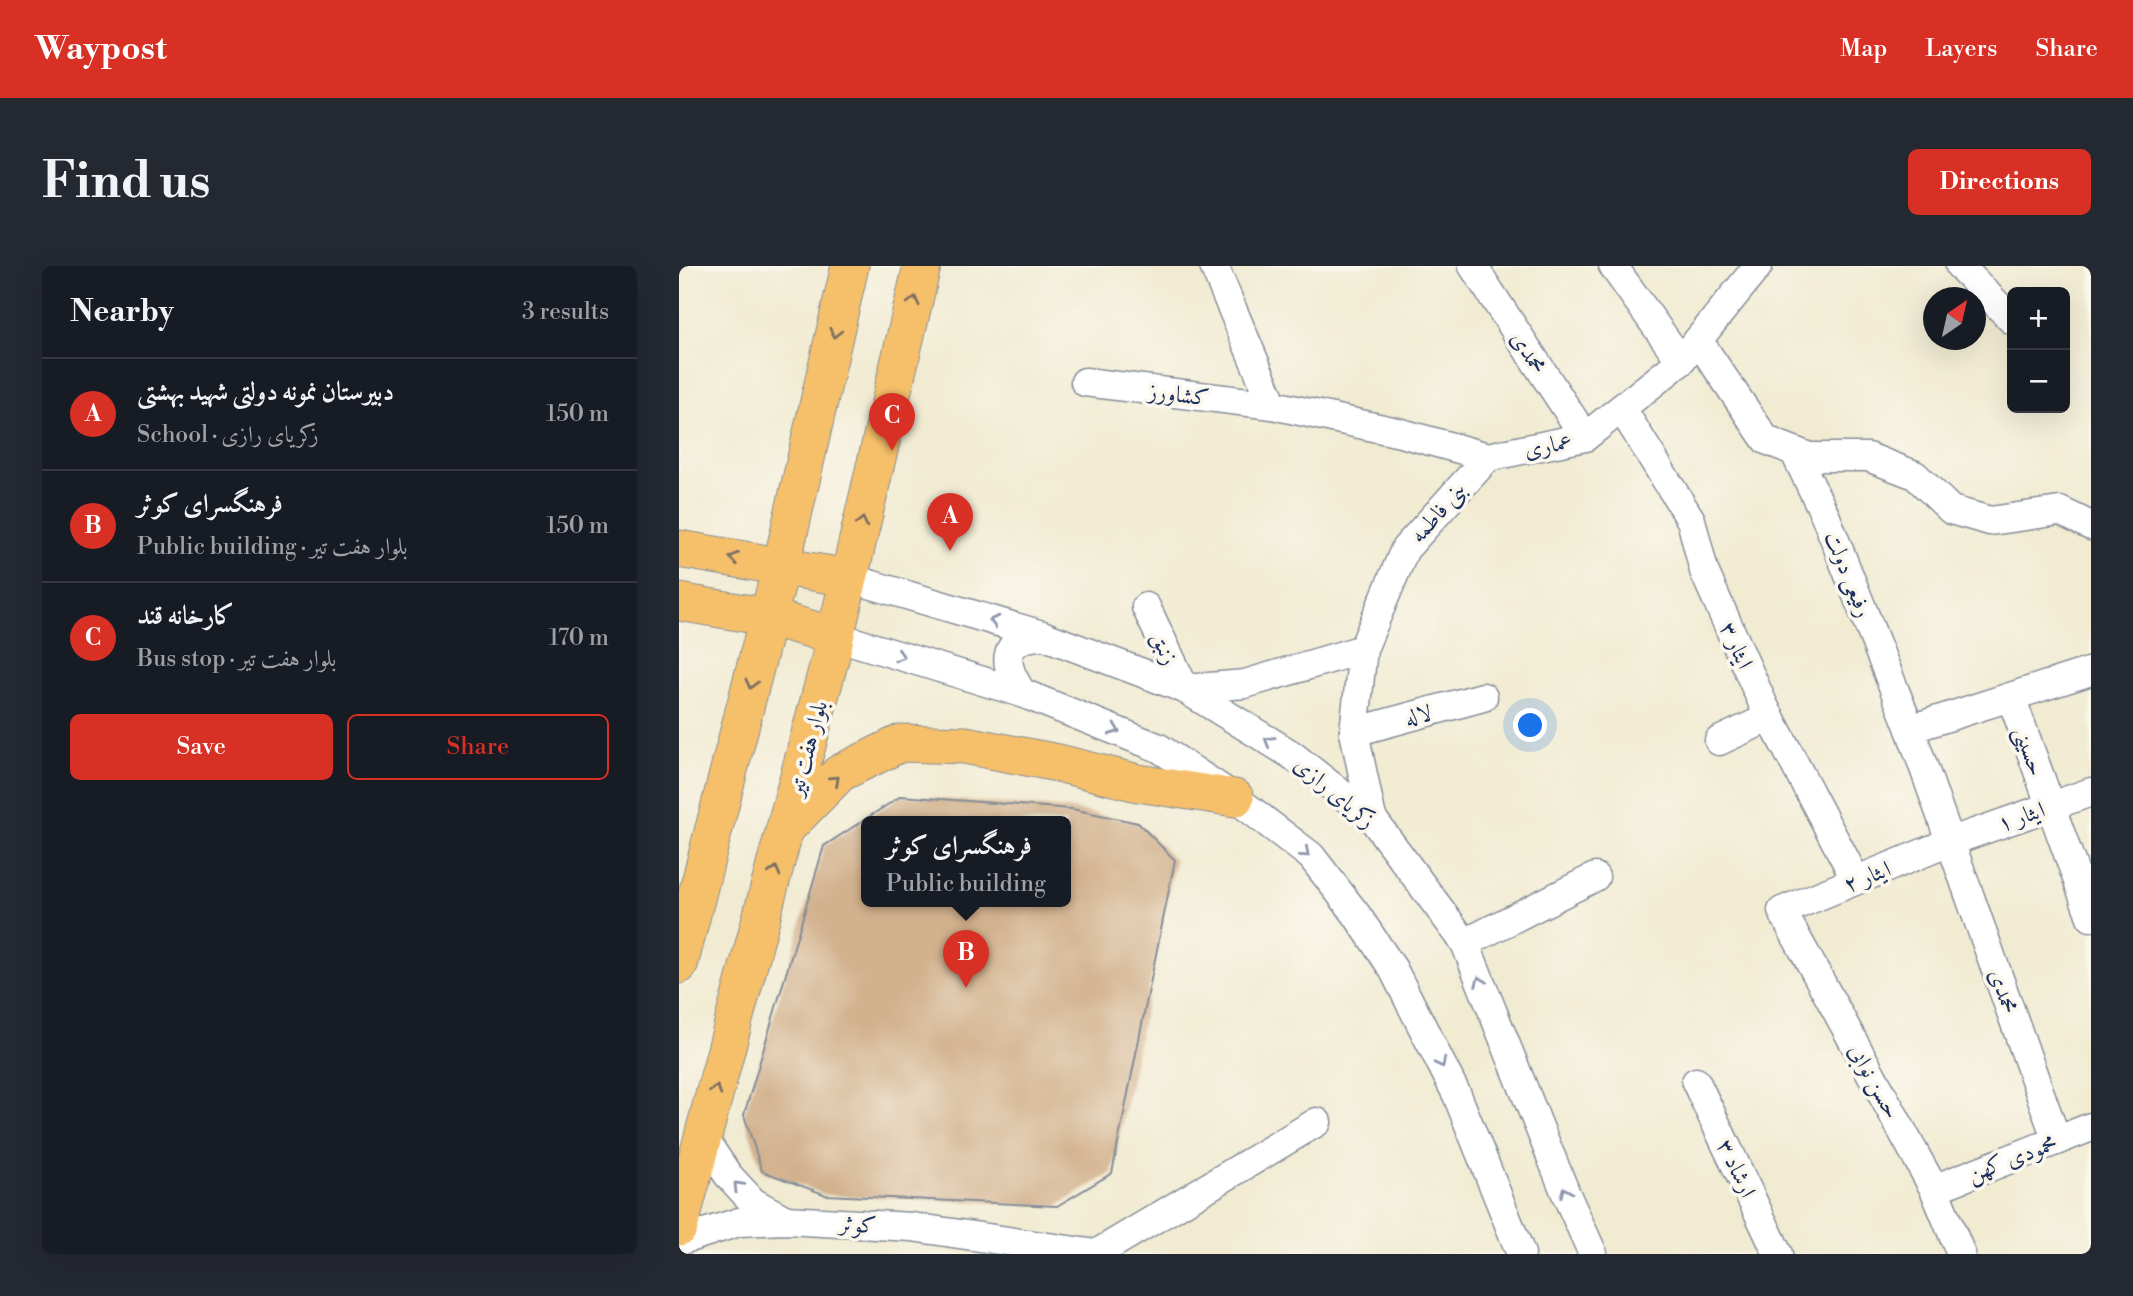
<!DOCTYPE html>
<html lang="en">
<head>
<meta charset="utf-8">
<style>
  body { margin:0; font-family:"Libre Bodoni",Amiri,serif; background:#242831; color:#f1f3f6 }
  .controls { position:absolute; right:21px; top:21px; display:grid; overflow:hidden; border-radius:10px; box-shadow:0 7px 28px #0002 }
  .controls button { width:63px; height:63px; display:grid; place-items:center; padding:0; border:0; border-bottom:2px solid #363941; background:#171b24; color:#f1f3f6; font:35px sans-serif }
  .compass { position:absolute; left:1244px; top:21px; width:63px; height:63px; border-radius:50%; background:#171b24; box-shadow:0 7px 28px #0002; rotate:34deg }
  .you { position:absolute; left:852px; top:460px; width:24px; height:24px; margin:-18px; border:5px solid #fff; border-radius:50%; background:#1a73e8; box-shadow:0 0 0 10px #1a73e833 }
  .badge { display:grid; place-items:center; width:46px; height:46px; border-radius:50%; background:#d93025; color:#fff; font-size:23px; font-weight:700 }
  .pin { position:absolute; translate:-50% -58px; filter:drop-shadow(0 2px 4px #0008) }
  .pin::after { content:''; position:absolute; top:37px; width:24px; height:21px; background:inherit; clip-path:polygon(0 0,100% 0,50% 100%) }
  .popup { position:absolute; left:182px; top:550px; width:210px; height:91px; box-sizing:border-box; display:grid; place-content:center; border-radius:10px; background:#171b24; filter:drop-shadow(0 2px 5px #0005); font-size:23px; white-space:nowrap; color:#9ea1a6 }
  .popup b { font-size:26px; color:#f1f3f6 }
  .popup::after { content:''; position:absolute; left:50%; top:100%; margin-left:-14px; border:14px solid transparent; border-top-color:#171b24 }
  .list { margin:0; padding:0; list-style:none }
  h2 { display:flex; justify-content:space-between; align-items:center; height:91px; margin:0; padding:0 28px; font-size:30px }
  h2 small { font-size:23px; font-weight:400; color:#9ea1a6 }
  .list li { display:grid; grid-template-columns:46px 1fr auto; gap:21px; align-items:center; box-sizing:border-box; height:112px; padding:0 28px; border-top:2px solid #363941 }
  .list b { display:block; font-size:26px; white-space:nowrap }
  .list p { margin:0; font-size:23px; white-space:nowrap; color:#9ea1a6 }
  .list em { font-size:23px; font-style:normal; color:#9ea1a6 }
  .actions { display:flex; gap:14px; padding:21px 28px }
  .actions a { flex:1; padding:16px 0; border:2px solid #d93025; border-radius:10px; text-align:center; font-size:24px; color:#d93025 }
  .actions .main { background:#d93025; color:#fff }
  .map { position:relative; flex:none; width:1412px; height:988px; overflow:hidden; border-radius:10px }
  header { display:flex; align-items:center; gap:42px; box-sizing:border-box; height:98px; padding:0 35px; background:#d93025; color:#fff }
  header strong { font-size:33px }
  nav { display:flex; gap:38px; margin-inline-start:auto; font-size:24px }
  .intro { display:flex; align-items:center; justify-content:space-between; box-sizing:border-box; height:168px; padding:0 42px }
  h1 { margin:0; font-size:49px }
  .button { padding:18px 32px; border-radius:10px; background:#d93025; color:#fff; font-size:24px; font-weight:700 }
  main { display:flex; gap:42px; padding:0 42px }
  aside { flex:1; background:#171b24; border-radius:10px; box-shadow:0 7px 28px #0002 }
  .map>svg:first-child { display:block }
</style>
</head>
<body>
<header>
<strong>Waypost</strong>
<nav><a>Map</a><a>Layers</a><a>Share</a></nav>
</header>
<div class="intro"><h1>Find us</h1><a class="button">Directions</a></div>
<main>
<aside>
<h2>Nearby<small>3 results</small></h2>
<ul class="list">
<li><span class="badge">A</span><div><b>دبیرستان نمونه دولتی شهید بهشتی</b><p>School · زکریای رازی</p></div><em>150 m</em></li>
<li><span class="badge">B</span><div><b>فرهنگسرای کوثر</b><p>Public building · بلوار هفت تیر</p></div><em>150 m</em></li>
<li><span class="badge">C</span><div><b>کارخانه قند</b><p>Bus stop · بلوار هفت تیر</p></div><em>170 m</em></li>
</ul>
<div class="actions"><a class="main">Save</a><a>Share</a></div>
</aside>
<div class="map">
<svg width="1412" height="988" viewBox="0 0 1412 988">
  <rect width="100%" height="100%" fill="#fbf7ec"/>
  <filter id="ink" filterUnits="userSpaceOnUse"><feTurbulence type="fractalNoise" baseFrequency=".0143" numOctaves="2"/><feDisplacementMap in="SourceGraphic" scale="14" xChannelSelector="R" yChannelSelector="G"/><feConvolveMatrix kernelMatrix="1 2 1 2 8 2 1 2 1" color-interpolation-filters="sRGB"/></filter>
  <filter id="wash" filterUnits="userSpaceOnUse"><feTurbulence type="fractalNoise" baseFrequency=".00686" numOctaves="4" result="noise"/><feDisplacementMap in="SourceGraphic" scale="28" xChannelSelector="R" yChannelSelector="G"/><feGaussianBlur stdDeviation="1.57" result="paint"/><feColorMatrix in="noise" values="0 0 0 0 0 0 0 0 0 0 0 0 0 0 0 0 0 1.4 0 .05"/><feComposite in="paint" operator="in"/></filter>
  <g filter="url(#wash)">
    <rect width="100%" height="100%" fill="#f1ebd2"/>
    <g id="blocks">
      <path fill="#d2b18d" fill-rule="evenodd" d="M222,530L393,543L459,557L496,594L433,907L378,940L147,929L83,905L65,849L145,580ZM187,556H387V636H187Z"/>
    </g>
  </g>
  <g filter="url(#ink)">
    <use href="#blocks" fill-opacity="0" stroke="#868d98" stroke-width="2"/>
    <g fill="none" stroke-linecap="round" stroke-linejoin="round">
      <defs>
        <g id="minor">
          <polyline points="535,0 594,139"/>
          <polyline points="794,0 906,171"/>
          <polyline points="934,0 1002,95"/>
          <polyline points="1281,0 1333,54"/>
          <polyline points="1019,74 1087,174 1130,191 1189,191 1236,209 1272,244 1311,255 1381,245 1412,260"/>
          <polyline points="406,116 594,139 722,167 809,191 906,171 1002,95 1079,0"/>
          <polyline points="943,143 1012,254 1025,305 1085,440 1177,614"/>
          <polyline points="1115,185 1146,249 1231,463 1378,875"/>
          <polyline points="170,312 363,369 506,423 613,489 693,552 786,677 887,928 914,988"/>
          <polyline points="467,341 506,423 566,418 684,383"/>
          <polyline points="156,370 343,427 480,482 556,532 632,590 677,648 714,703 778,829 842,988"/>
          <path d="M343,427C334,413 319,389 340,375C346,371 356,371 363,369"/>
          <polyline points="1332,431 1412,651"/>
          <polyline points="1231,463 1412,405"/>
          <polyline points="675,466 804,431"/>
          <polyline points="1040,475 1091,451"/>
          <polyline points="693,552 675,466 684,383 726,283 809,191"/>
          <polyline points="786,677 916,611"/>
          <polyline points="1017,816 1099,988"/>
          <polyline points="24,872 49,909 74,936 107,954"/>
          <polyline points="1255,923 1412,861"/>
          <polyline points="0,975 60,956 107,954 233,961 417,988"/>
          <polyline points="417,988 638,856"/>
          <polyline points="1282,988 1255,923 1103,645 1273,575 1412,526"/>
        </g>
        <g id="major">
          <polyline points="0,283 170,312"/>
          <polyline points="0,336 89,351 156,370"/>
          <polyline points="108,561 161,507 222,477 286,479 379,497 459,517 556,532"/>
          <polyline points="0,699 104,293 171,0"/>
          <polyline points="0,961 151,393 243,0"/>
        </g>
      </defs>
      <use href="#minor" stroke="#868d98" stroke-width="31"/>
      <use href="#major" stroke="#868d98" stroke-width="39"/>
      <use href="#minor" stroke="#fff" stroke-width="28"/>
      <use href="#major" stroke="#f6c06b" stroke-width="37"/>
    </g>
    <defs><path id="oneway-chevron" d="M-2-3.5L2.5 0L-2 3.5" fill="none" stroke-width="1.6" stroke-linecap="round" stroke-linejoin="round" transform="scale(1.75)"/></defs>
    <g stroke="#7e7064">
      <use href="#oneway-chevron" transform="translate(235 35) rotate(-77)"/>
      <use href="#oneway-chevron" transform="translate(156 67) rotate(103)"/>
      <use href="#oneway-chevron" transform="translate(183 256) rotate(-77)"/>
      <use href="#oneway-chevron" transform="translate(55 292) rotate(-170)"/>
      <use href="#oneway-chevron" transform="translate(72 418) rotate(104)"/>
      <use href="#oneway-chevron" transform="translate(156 514) rotate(-42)"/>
      <use href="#oneway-chevron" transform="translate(96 605) rotate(-75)"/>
      <use href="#oneway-chevron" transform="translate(37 824) rotate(-75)"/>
    </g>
    <g stroke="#8d97ae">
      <use href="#oneway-chevron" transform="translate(315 355) rotate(-164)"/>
      <use href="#oneway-chevron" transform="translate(221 390) rotate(17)"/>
      <use href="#oneway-chevron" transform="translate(436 464) rotate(22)"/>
      <use href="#oneway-chevron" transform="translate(590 475) rotate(-148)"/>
      <use href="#oneway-chevron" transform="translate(626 587) rotate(41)"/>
      <use href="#oneway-chevron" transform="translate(801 715) rotate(-112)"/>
      <use href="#oneway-chevron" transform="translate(762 797) rotate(63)"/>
      <use href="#oneway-chevron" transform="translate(59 920) rotate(-133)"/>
      <use href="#oneway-chevron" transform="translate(886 926) rotate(-113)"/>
    </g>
  </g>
  <g text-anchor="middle" stroke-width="7" stroke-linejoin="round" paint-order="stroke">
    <g font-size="23" fill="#1b2f5e" stroke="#fbf7ec">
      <text transform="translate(850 86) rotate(57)" y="8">محمدی</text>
      <text transform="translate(500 128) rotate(7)" y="8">کشاورز</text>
      <text transform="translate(869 179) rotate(-11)" y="8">عماری</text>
      <text transform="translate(759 246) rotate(-48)" y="8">بنی فاطمه</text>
      <text transform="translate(1170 308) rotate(68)" y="8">رفیعی دولت</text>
      <text transform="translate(1058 379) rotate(66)" y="8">ایثار ۳</text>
      <text transform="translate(486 382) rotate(65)" y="8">زنبق</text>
      <text transform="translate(739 449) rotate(-15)" y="8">لاله</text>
      <text transform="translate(128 482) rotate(-75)" y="8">بلوار هفت تیر</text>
      <text transform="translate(1351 485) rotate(71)" y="8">حسینی</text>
      <text transform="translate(656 526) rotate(40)" y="8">زکریای رازی</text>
      <text transform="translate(1342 550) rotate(-19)" y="8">۱ ایثار</text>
      <text transform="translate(1188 610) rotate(-22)" y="8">ایثار ۲</text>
      <text transform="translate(1325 725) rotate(71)" y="8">محمدی</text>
      <text transform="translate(1196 815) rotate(61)" y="8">حسن نوابی</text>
      <text transform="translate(1333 892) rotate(-21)" y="8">محمودی کهن</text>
      <text transform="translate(1058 902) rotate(65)" y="8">ارشاد ۳</text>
      <text transform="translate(179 958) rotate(3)" y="8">کوثر</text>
    </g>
  </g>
</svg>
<div class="controls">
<button>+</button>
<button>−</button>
</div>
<svg class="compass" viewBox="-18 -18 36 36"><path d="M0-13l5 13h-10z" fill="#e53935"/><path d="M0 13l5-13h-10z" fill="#9ea1a6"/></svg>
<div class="you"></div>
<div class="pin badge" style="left:271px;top:285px">A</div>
<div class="pin badge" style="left:287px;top:722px">B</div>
<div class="popup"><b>فرهنگسرای کوثر</b>Public building</div>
<div class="pin badge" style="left:213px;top:185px">C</div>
</div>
</main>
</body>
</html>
